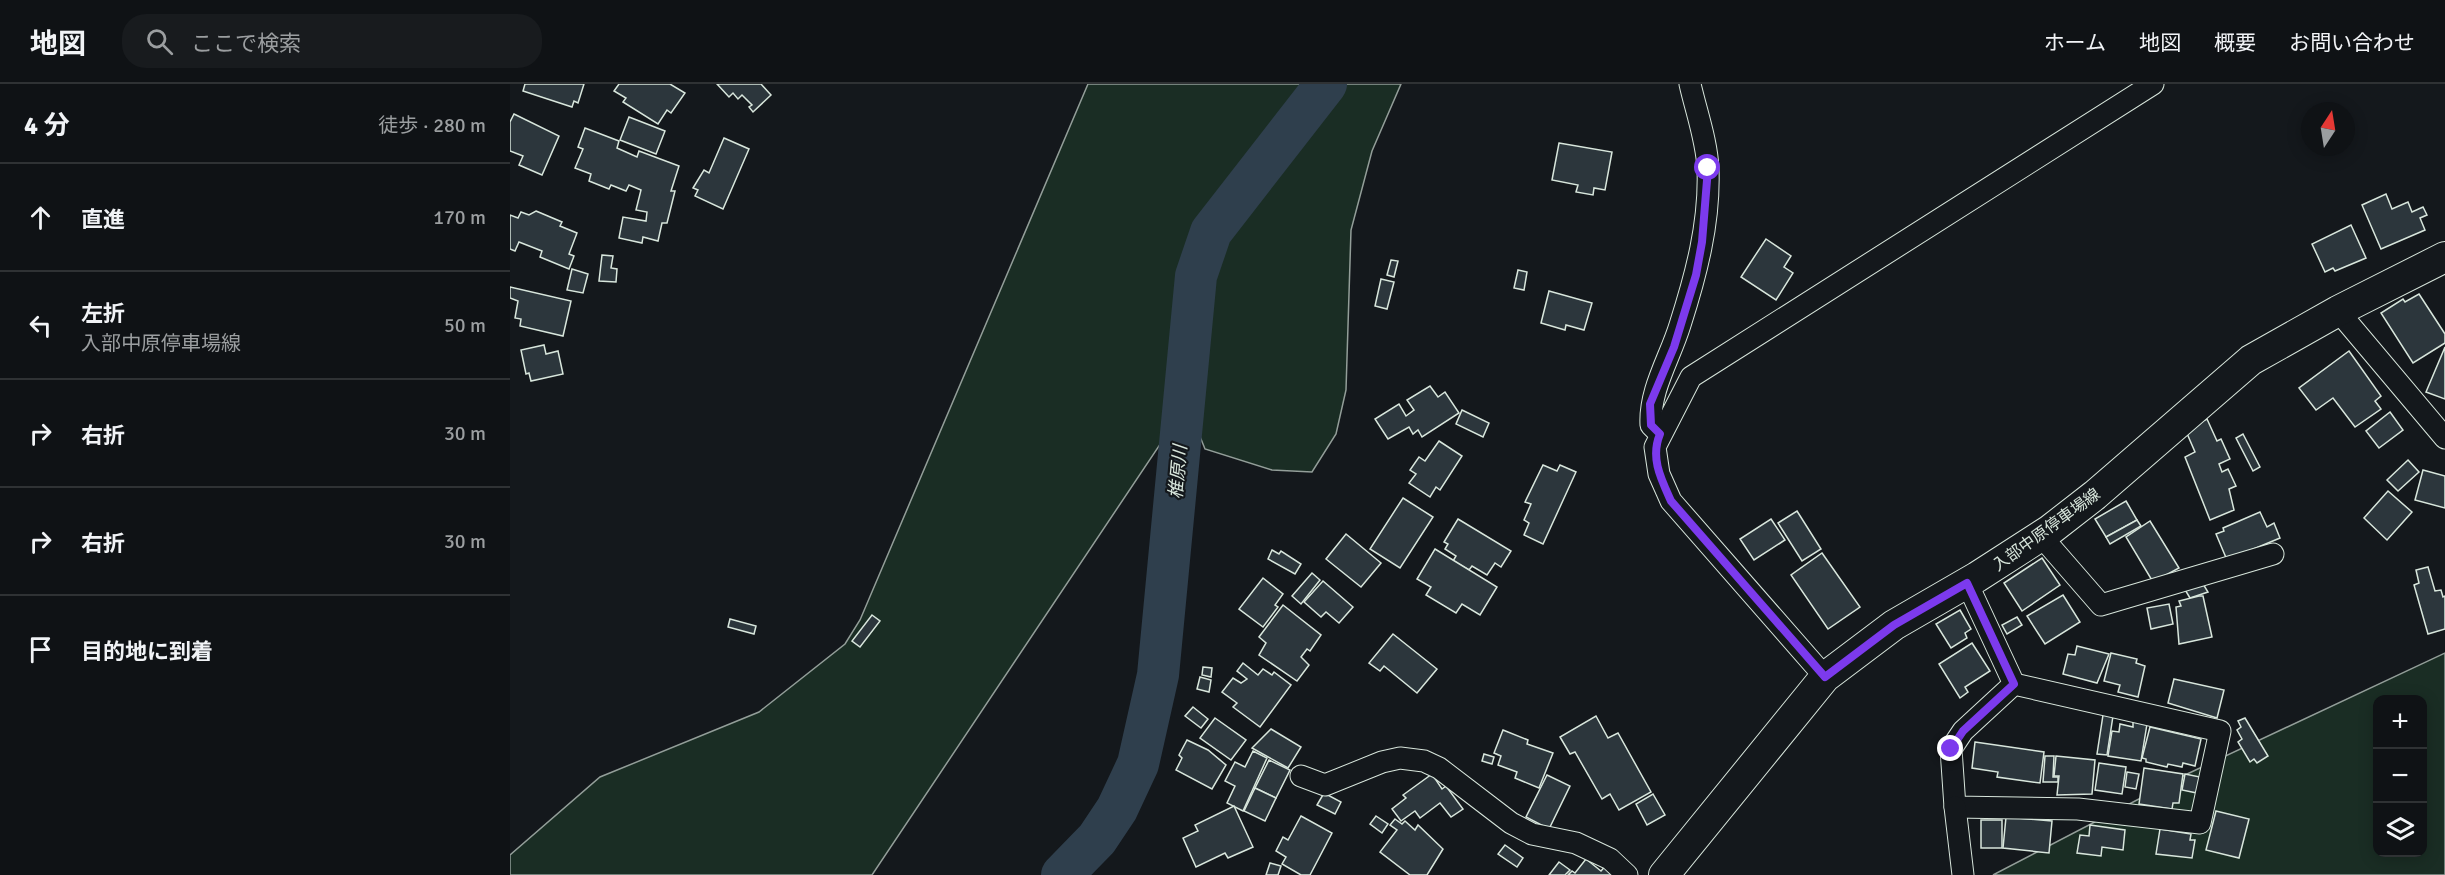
<!DOCTYPE html>
<html lang="ja">
<head>
<meta charset="utf-8">
<style>
  body { margin:0; font-family:Signika,"Noto Sans JP",sans-serif; background:#181b1e; color:#f1f3f6 }
  .controls { position:absolute; right:18px; bottom:18px; display:grid; overflow:hidden; border-radius:12px; box-shadow:0 3px 15px #0003 }
  .controls button { width:54px; height:54px; display:grid; place-items:center; padding:0; border:0; border-bottom:2px solid #2f3234; background:#0f1215; color:#f1f3f6; font:30px sans-serif }
  .compass { position:absolute; left:1791px; top:18px; width:54px; height:54px; border-radius:50%; background:#0f1215; box-shadow:0 3px 15px #0003; rotate:12deg }
  .stop { position:absolute; width:18px; height:18px; margin:-14px; border:4px solid #7c3aed; border-radius:50%; background:#fff }
  .stop.end { background:#7c3aed; border-color:#fff; box-shadow:0 2px 6px #0008 }
  .list { margin:0; padding:0; list-style:none }
  h2 { display:flex; justify-content:space-between; align-items:center; height:78px; margin:0; padding:0 24px; font-size:26px }
  h2 small { font-size:20px; font-weight:400; color:#9b9ea0 }
  .list li { display:grid; grid-template-columns:39px 1fr auto; gap:18px; align-items:center; box-sizing:border-box; height:108px; padding:0 24px; border-top:2px solid #2f3234 }
  .list b { display:block; font-size:22px; white-space:nowrap }
  .list p { margin:0; font-size:20px; white-space:nowrap; color:#9b9ea0 }
  .list em { font-size:20px; font-style:normal; color:#9b9ea0 }
  .icon { flex:none; width:33px; height:33px; fill:none; stroke:currentColor; stroke-width:2; stroke-linecap:round; stroke-linejoin:round }
  .map { position:relative; flex:none; width:1935px; height:791px; overflow:hidden }
  header { display:flex; align-items:center; gap:36px; box-sizing:border-box; height:84px; padding:0 30px; background:#0f1215; border-bottom:2px solid #2f3234 }
  header strong { font-size:28px }
  nav { display:flex; gap:33px; margin-inline-start:auto; font-size:21px }
  .search { width:420px; height:54px; background:#181b1e; display:flex; align-items:center; gap:15px; box-sizing:border-box; padding:0 21px; border-radius:24px; color:#9b9ea0; font-size:22px }
  main { display:flex }
  aside { flex:1; background:#0f1215 }
  .map>svg:first-child { display:block }
</style>
</head>
<body>
<header>
<strong>地図</strong>
<div class="search"><svg class="icon" aria-label="search" viewBox="0 0 24 24"><circle cx="10" cy="10" r="6"/><path d="M15 15l6 6"/></svg>ここで検索</div>
<nav><a>ホーム</a><a>地図</a><a>概要</a><a>お問い合わせ</a></nav>
</header>
<main>
<aside>
<h2>4 分<small>徒歩 · 280 m</small></h2>
<ul class="list">
<li><svg class="icon" aria-label="ahead" viewBox="0 0 24 24"><path d="M12 20V5M6 11l6-6 6 6"/></svg><div><b>直進</b></div><em>170 m</em></li>
<li><svg class="icon" aria-label="left" viewBox="0 0 24 24"><path d="M17 20v-9H6M10 6l-5 5 5 5"/></svg><div><b>左折</b><p>入部中原停車場線</p></div><em>50 m</em></li>
<li><svg class="icon" aria-label="right" viewBox="0 0 24 24"><path d="M7 20v-9h11M14 6l5 5-5 5"/></svg><div><b>右折</b></div><em>30 m</em></li>
<li><svg class="icon" aria-label="right" viewBox="0 0 24 24"><path d="M7 20v-9h11M14 6l5 5-5 5"/></svg><div><b>右折</b></div><em>30 m</em></li>
<li><svg class="icon" aria-label="arrive" viewBox="0 0 24 24"><path d="M6 21V4h12l-3 4 3 4H6"/></svg><div><b>目的地に到着</b></div></li>
</ul>
</aside>
<div class="map">
<svg width="1935" height="791" viewBox="0 0 1935 791">
  <rect width="100%" height="100%" fill="#14181c"/>
  <g fill="#1a2d24" stroke="#939e99" stroke-width="1.5" fill-rule="evenodd">
    <polygon points="578,0 891,0 862,67 841,146 836,306 826,350 802,388 762,386 695,365 677,320 362,791 0,791 0,771 90,693 249,628 335,560 350,536"/>
    <path d="M1935,569V791H1483L1675,691ZM1868,616H1912V768H1868Z"/>
  </g>
  <g fill="none" stroke-linecap="round" stroke-linejoin="round">
    <polyline stroke="#2f3f4d" stroke-width="42" points="552,791 587,755 607,725 628,680 648,591 686,192 701,148 816,0"/>
  </g>
  <g fill="#2c363c" stroke="#d8e6dc" stroke-width="1.5">
    <polygon points="15,0 74,0 68,19 64,17 62,23 13,7"/>
    <polygon points="109,0 160,0 175,9 161,29 157,26 148,40 113,18 116,14 104,7"/>
    <polygon points="207,0 251,0 261,11 243,28 239,23 242,21 232,11 228,15 223,9 219,13"/>
    <polygon points="4,30 49,52 32,91 9,81 13,72 0,67 0,38"/>
    <polygon points="119,33 155,47 146,70 110,56"/>
    <polygon points="75,44 109,57 107,64 127,73 129,67 169,82 161,107 165,107 157,139 152,139 148,157 133,153 132,159 109,154 113,133 136,137 137,128 126,126 131,106 119,101 116,107 101,101 99,105 79,97 81,90 65,84 73,65 68,63"/>
    <polygon points="214,54 239,65 213,125 185,112 188,106 183,104 194,86 199,89"/>
    <polygon points="1049,59 1102,68 1095,106 1084,104 1083,111 1066,108 1068,101 1042,96"/>
    <polygon points="1876,110 1882,125 1898,118 1902,128 1913,123 1917,131 1910,134 1915,146 1871,165 1852,121"/>
    <polygon points="26,127 52,138 50,142 67,149 59,170 64,172 59,185 30,173 32,167 9,158 5,167 0,165 0,131 8,134 11,128 19,131"/>
    <polygon points="1841,141 1856,174 1825,187 1823,184 1815,188 1802,160"/>
    <polygon points="1256,155 1281,172 1274,183 1283,189 1266,216 1231,193"/>
    <polygon points="92,171 103,172 101,184 107,185 106,198 89,197"/>
    <polygon points="881,176 888,177 884,193 877,191"/>
    <polygon points="62,185 78,190 73,209 57,206"/>
    <polygon points="1008,186 1017,188 1014,206 1004,204"/>
    <polygon points="871,195 884,198 877,225 865,222"/>
    <polygon points="0,203 61,217 53,252 10,242 11,235 5,234 8,217 0,214"/>
    <polygon points="1039,207 1082,219 1074,246 1056,241 1055,246 1031,239"/>
    <polygon points="1909,210 1935,250 1935,259 1903,279 1871,229 1893,215 1895,218"/>
    <polygon points="34,261 36,270 48,267 53,290 21,297 19,289 16,290 11,266"/>
    <polygon points="1935,263 1935,315 1916,308"/>
    <polygon points="1839,267 1871,312 1865,317 1871,325 1845,343 1823,314 1806,326 1789,304"/>
    <polygon points="920,302 928,313 935,308 949,329 912,353 908,346 903,350 899,343 878,355 865,335 889,320 896,332 904,326 897,316"/>
    <polygon points="952,326 979,339 973,353 946,340"/>
    <polygon points="1880,328 1893,346 1869,364 1856,347"/>
    <polygon points="1697,335 1707,357 1711,355 1720,375 1709,380 1712,388 1718,385 1726,402 1719,405 1724,426 1700,436 1675,373 1685,368 1675,345"/>
    <polygon points="1733,350 1750,383 1743,387 1726,354"/>
    <polygon points="929,357 952,372 930,406 926,403 920,413 899,399 906,390 900,386 909,373 915,377"/>
    <polygon points="1898,376 1909,388 1888,407 1877,396"/>
    <polygon points="1033,381 1047,387 1050,381 1066,388 1033,460 1014,451 1019,439 1014,436 1021,420 1015,418"/>
    <polygon points="1913,386 1935,392 1935,424 1905,416"/>
    <polygon points="1878,407 1902,428 1877,456 1854,434"/>
    <polygon points="893,414 923,433 890,484 860,465"/>
    <polygon points="1616,417 1627,436 1596,453 1585,435"/>
    <polygon points="1287,427 1311,465 1292,477 1268,439"/>
    <polygon points="1750,428 1757,443 1764,439 1770,454 1717,476 1706,450 1714,447 1713,444"/>
    <polygon points="948,435 1001,467 991,483 985,479 977,491 962,482 959,486 943,477 946,472 935,465 938,460 934,458"/>
    <polygon points="1261,435 1275,456 1244,476 1230,455"/>
    <polygon points="1627,436 1631,442 1600,460 1596,453"/>
    <polygon points="1640,437 1669,484 1643,498 1616,453"/>
    <polygon points="836,450 871,479 851,503 816,475"/>
    <polygon points="925,465 987,503 970,531 952,520 946,529 916,511 921,503 907,495"/>
    <polygon points="762,466 769,470 771,467 791,480 785,490 758,475"/>
    <polygon points="1312,469 1350,523 1318,545 1281,491"/>
    <polygon points="1532,474 1550,501 1512,527 1494,499"/>
    <polygon points="1918,483 1925,507 1931,506 1933,513 1935,512 1935,545 1918,550 1904,501 1909,499 1906,486"/>
    <polygon points="802,489 810,496 791,520 782,512"/>
    <polygon points="753,494 773,510 765,521 768,523 753,543 729,525"/>
    <polygon points="1690,495 1698,508 1680,514 1674,504"/>
    <polygon points="813,497 843,523 829,539 816,528 811,533 794,518"/>
    <polygon points="1553,511 1570,538 1535,560 1517,532"/>
    <polygon points="1689,512 1693,512 1702,553 1669,560 1666,523 1671,522 1669,517"/>
    <polygon points="1659,520 1663,540 1641,545 1637,524"/>
    <polygon points="773,521 811,551 800,567 797,565 791,573 799,581 787,597 749,571 756,559 749,553"/>
    <polygon points="1450,526 1461,545 1455,549 1457,554 1441,564 1426,540"/>
    <polygon points="362,531 370,537 350,563 342,557"/>
    <polygon points="1507,533 1512,541 1497,550 1492,541"/>
    <polygon points="220,535 246,542 244,550 218,543"/>
    <polygon points="883,550 927,585 907,609 874,582 870,587 859,579"/>
    <polygon points="1462,559 1480,587 1455,603 1458,608 1450,614 1429,580"/>
    <polygon points="1567,562 1599,570 1587,599 1553,590 1558,570 1565,571"/>
    <polygon points="1601,569 1627,575 1626,579 1635,582 1628,613 1608,608 1610,601 1594,597"/>
    <polygon points="733,579 748,591 753,585 762,591 764,588 781,601 750,643 723,623 727,619 712,608 723,594 731,599 737,595 727,587"/>
    <polygon points="693,583 702,584 701,593 692,591"/>
    <polygon points="690,593 701,596 699,608 687,605"/>
    <polygon points="1664,595 1714,606 1707,634 1658,619"/>
    <polygon points="683,623 698,635 691,644 675,632"/>
    <polygon points="1593,631 1603,632 1597,671 1587,670"/>
    <polygon points="1086,632 1098,654 1108,649 1141,708 1109,726 1100,710 1092,715 1065,668 1060,670 1050,653"/>
    <polygon points="705,634 736,656 721,676 690,654"/>
    <polygon points="1735,634 1758,672 1747,679 1744,675 1740,678 1728,658 1732,655 1727,646 1731,643 1728,637"/>
    <polygon points="1623,638 1637,640 1631,677 1598,672 1602,647 1609,648 1610,640 1623,643"/>
    <polygon points="1640,643 1691,655 1685,682 1673,679 1672,683 1658,680 1657,683 1636,678 1636,675 1632,674"/>
    <polygon points="761,645 791,663 778,684 742,664"/>
    <polygon points="993,646 1018,656 1017,660 1043,669 1029,704 1005,694 1007,688 988,681 991,672 984,669"/>
    <polygon points="677,656 698,666 716,681 702,705 666,686 672,674 669,671"/>
    <polygon points="1465,658 1534,668 1530,699 1487,693 1488,688 1462,684"/>
    <polygon points="743,667 757,674 733,727 717,719 725,702 715,697 725,678 735,683"/>
    <polygon points="974,670 984,673 982,680 972,677"/>
    <polygon points="1535,672 1544,672 1543,693 1548,693 1548,698 1533,698"/>
    <polygon points="1546,672 1585,676 1582,710 1547,711 1549,692 1544,692"/>
    <polygon points="759,676 780,686 766,714 745,704"/>
    <polygon points="1589,679 1616,683 1612,710 1585,706"/>
    <polygon points="1634,684 1673,690 1669,719 1663,719 1662,725 1629,720"/>
    <polygon points="1617,688 1629,690 1626,705 1615,703"/>
    <polygon points="922,690 932,705 936,702 953,725 941,733 930,719 910,734 905,727 891,737 882,725 896,714 893,711"/>
    <polygon points="1675,690 1690,693 1687,709 1672,706"/>
    <polygon points="1037,691 1060,702 1039,745 1016,733"/>
    <polygon points="745,704 766,714 755,737 734,727"/>
    <polygon points="814,709 831,718 825,730 807,721"/>
    <polygon points="1143,710 1155,731 1137,741 1126,720"/>
    <polygon points="724,722 743,763 718,774 715,769 686,783 673,754 688,747 685,741"/>
    <polygon points="1706,727 1739,735 1729,774 1696,766"/>
    <polygon points="791,732 822,749 800,791 791,791 772,780 776,773 766,767 773,753 778,756"/>
    <polygon points="866,732 878,740 872,749 860,740"/>
    <polygon points="1496,733 1542,737 1539,769 1493,764"/>
    <polygon points="885,735 892,740 895,737 905,746 908,741 933,765 917,791 900,791 870,768 887,746 880,741"/>
    <rect x="1471" y="736" width="21" height="28"/>
    <polygon points="1580,741 1615,746 1613,766 1592,763 1591,772 1567,769 1570,751 1579,752"/>
    <polygon points="1650,745 1681,750 1680,756 1685,756 1682,774 1646,770"/>
    <polygon points="995,761 1013,774 1007,783 988,770"/>
    <polygon points="1076,775 1091,787 1098,779 1113,791 1058,791 1062,787 1065,789"/>
    <polygon points="1049,778 1060,786 1055,791 1039,791"/>
    <polygon points="760,779 771,782 768,791 756,791"/>
  </g>
  <g fill="none" stroke-linecap="round" stroke-linejoin="round">
    <defs>
      <g id="street">
        <polyline points="1828,227 1935,354"/>
        <path d="M1150,350L1141,341C1139,306 1160,274 1170,241C1186,191 1200,139 1198,85C1197,57 1186,27 1180,0"/>
        <polyline points="1531,452 1591,521 1763,470"/>
        <polyline points="1457,499 1504,600 1710,647 1690,739 1568,725 1445,723 1441,665 1453,647 1504,600"/>
        <polyline points="1315,593 1161,417 1149,390 1145,363 1181,293 1643,0"/>
        <polyline points="791,692 815,701 872,678 890,674 914,677 929,684 1001,739 1022,750 1066,759 1100,775 1117,791"/>
        <polyline points="1445,723 1453,791"/>
      </g>
      <polyline id="secondary" points="1154,791 1315,593 1384,541 1467,493 1540,446 1585,411 1741,276 1828,227 1935,173"/>
    </defs>
    <use href="#street" stroke="#d8e6dc" stroke-width="23"/>
    <use href="#secondary" stroke="#d8e6dc" stroke-width="32"/>
    <use href="#street" stroke="#14181c" stroke-width="21"/>
    <use href="#secondary" stroke="#14181c" stroke-width="30"/>
  </g>
  <g fill="none" stroke-linecap="round" stroke-linejoin="round">
    <path stroke="#7c3aed" stroke-width="8" d="M1198,84L1192,158L1186,191L1164,263L1140,320L1141,341L1150,350C1140,374 1151,395 1161,417L1315,593L1384,541L1457,499L1504,600L1453,647L1441,665"/>
  </g>
  <g text-anchor="middle" stroke-width="4.5" stroke-linejoin="round" paint-order="stroke">
    <g font-size="16" fill="#d8e6dc" stroke="#14181c">
      <text transform="translate(1536 445) rotate(-36)" y="6">入部中原停車場線</text>
    </g>
    <g font-size="18" font-style="italic" fill="#d8e6dc" stroke="#14181c">
      <text transform="translate(668 388) rotate(-85)" y="6">椎原川</text>
    </g>
  </g>
</svg>
<div class="controls">
<button>+</button>
<button>−</button>
<button><svg class="icon" aria-label="layers" viewBox="0 0 24 24"><path d="M12 4l9 5-9 5-9-5zM3 14l9 5 9-5"/></svg></button>
</div>
<svg class="compass" viewBox="-18 -18 36 36"><path d="M0-13l5 13h-10z" fill="#e53935"/><path d="M0 13l5-13h-10z" fill="#9b9ea0"/></svg>
<div class="stop" style="left:1198px;top:84px"></div>
<div class="stop end" style="left:1441px;top:665px"></div>
</div>
</main>
</body>
</html>
